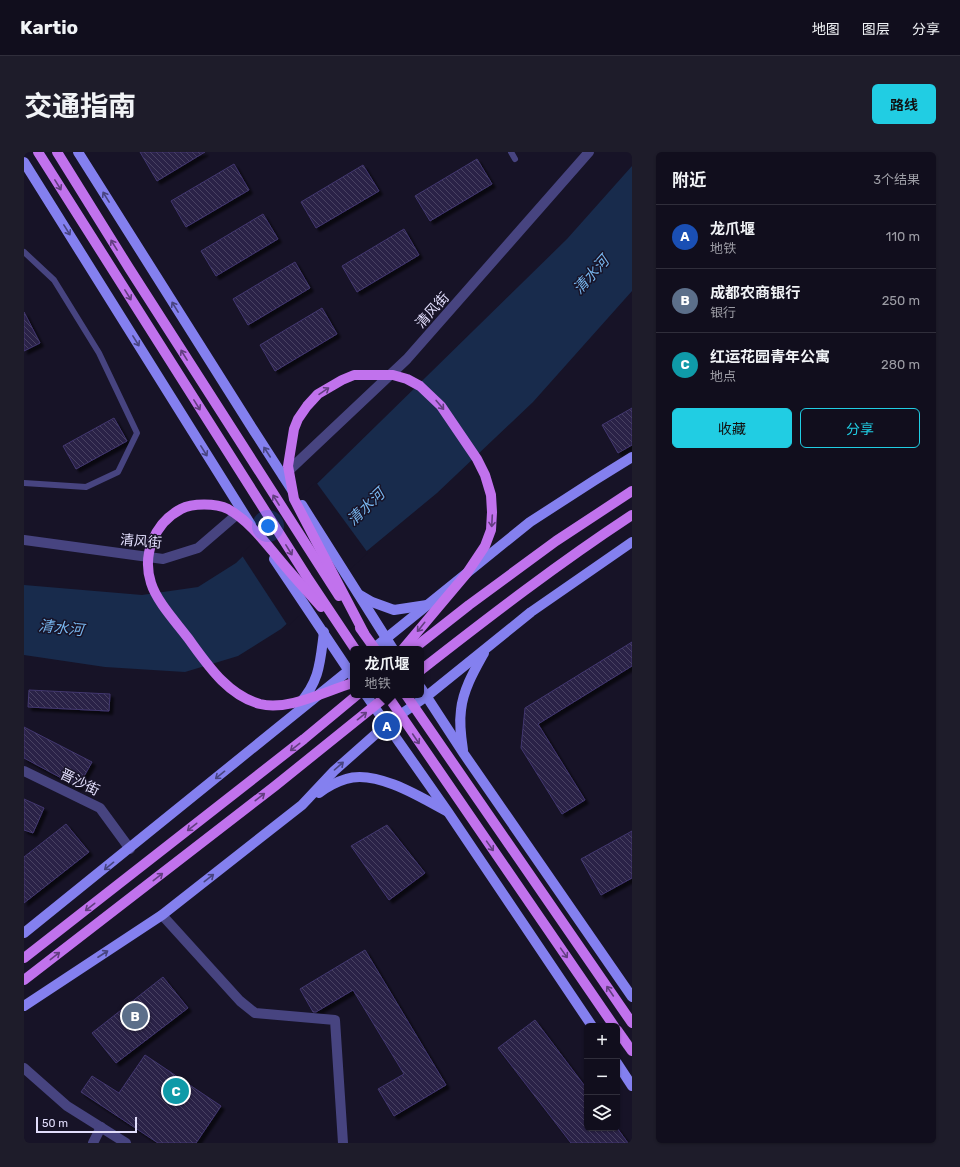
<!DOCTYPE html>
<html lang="zh">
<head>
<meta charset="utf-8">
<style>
  body { margin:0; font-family:Rubik,"Noto Sans SC",sans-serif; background:#1e1c2a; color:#f1f3f6 }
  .controls { position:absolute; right:12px; bottom:12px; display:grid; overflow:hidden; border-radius:6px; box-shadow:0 1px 3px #0004 }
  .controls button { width:36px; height:36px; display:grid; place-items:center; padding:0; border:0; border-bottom:1px solid #302e3b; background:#110e1d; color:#f1f3f6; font:20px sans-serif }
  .scale { position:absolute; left:12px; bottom:10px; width:101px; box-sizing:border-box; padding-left:4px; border:2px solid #e1ddfb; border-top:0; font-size:11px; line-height:14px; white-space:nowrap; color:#e1ddfb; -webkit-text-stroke:3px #171327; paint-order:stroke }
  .you { position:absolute; left:244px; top:374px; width:14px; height:14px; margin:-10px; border:3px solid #fff; border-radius:50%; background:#1a73e8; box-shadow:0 0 0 6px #1a73e833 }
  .badge { display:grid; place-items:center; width:26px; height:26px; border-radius:50%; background:#21cde3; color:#fff; font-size:13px; font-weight:700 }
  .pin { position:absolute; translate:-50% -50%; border:2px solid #fff; box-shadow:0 1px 4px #0006 }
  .popup { position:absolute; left:326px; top:494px; width:74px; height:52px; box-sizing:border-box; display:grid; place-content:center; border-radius:6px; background:#110e1d; filter:drop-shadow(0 1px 3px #0005); font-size:13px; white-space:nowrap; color:#9c9ca4 }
  .popup b { font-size:15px; color:#f1f3f6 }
  .popup::after { content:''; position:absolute; left:50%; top:100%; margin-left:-8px; border:8px solid transparent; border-top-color:#110e1d }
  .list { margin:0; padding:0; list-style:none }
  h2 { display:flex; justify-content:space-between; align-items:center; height:52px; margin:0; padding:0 16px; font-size:17px }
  h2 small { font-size:13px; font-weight:400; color:#9c9ca4 }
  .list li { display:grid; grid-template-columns:26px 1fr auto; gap:12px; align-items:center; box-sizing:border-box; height:64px; padding:0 16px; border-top:1px solid #302e3b }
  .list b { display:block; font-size:15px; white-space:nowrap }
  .list p { margin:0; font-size:13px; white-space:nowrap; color:#9c9ca4 }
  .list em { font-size:13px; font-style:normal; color:#9c9ca4 }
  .actions { display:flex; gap:8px; padding:12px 16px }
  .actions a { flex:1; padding:9px 0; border:1px solid #21cde3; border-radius:6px; text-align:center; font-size:14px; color:#21cde3 }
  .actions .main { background:#21cde3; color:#111 }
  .icon { flex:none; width:22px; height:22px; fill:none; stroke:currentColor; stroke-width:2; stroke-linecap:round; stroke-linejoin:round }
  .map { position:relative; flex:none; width:608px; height:991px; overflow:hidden; border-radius:6px }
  header { display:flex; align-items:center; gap:24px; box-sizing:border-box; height:56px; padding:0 20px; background:#110e1d; border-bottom:1px solid #302e3b }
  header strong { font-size:19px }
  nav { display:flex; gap:22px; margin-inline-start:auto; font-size:14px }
  .intro { display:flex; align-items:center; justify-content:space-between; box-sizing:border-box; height:96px; padding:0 24px }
  h1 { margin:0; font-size:28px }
  .button { padding:10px 18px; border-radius:6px; background:#21cde3; color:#111; font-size:14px; font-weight:700 }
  main { display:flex; gap:24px; padding:0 24px }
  aside { flex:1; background:#110e1d; border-radius:6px; box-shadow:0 1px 3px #0004 }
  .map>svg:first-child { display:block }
</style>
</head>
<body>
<header>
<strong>Kartio</strong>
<nav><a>地图</a><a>图层</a><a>分享</a></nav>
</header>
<div class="intro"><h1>交通指南</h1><a class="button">路线</a></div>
<main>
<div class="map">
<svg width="608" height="991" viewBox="0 0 608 991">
  <defs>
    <pattern id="building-back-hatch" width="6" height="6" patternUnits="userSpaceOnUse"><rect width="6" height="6" fill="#292246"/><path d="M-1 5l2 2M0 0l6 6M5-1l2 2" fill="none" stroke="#484262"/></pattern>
    <filter id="shadow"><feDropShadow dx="3.5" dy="3.5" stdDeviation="1" flood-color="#0009"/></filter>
  </defs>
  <rect width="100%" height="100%" fill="#171327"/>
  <polygon fill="#182b4c" points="608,14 608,139 509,250 413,341 338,403 257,477 214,504 161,520 81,515 0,503 0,433 118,443 174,435 212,411 543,87"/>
  <polygon fill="#171327" points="292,330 344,401 264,474 217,402"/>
  <g fill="url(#building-back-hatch)" stroke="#42376f" filter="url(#shadow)">
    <polygon points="116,0 181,0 133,29"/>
    <polygon points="453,7 468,32 406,69 391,44"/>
    <polygon points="210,12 225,38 162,75 147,49"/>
    <polygon points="339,13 355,39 292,76 277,50"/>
    <polygon points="239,62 254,87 192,124 177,99"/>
    <polygon points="380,77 395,103 333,140 318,114"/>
    <polygon points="271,110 286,136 224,173 209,147"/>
    <polygon points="298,156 313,182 251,219 236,193"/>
    <polygon points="0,160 16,191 0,199"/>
    <polygon points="608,256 608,293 594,301 578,273"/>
    <polygon points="90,266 103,289 52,317 39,294"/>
    <polygon points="608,490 608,514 514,572 561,648 538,662 497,596 501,556"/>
    <polygon points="5,538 86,542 85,559 4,555"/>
    <polygon points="0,575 68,610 54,635 0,606"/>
    <polygon points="0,647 20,656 9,681 0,678"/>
    <polygon points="42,672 65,700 0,751 0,705"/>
    <polygon points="363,673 401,721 365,748 327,694"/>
    <polygon points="608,679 608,726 577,743 557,707"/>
    <polygon points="341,798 422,933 370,964 354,937 380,922 329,838 292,860 289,860 276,837"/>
    <polygon points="139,825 164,856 92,911 68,881"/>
    <polygon points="511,868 563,937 563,976 593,976 604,991 547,991 474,896"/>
    <polygon points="121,903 197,954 172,991 134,991 57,940 68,924 95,941"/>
  </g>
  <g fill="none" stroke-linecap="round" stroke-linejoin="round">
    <g stroke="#474480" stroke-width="6">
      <polyline points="487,0 491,7"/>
      <polyline points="0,100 30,128 75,201 113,281 94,320 62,335 0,331"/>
    </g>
    <g stroke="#474480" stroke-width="10">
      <polyline points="0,388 139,407 174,396 217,359"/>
      <polyline points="0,619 76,656 106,697"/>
      <polyline points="138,763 216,849 231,861 311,868 319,991"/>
      <polyline points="0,916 43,954 102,991"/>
      <polyline points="69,991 77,975"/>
    </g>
    <polyline stroke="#474480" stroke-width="10" points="259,324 383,207 565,0"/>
    <g stroke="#8480ef" stroke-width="10">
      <polyline points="54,0 230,279 268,338"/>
      <polyline points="0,10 227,373"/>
      <polyline points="278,353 369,497"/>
      <polyline points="250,407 329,525"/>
      <polyline points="336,443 348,450 370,458 403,453"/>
      <polyline points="349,497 506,370 571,328 608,305"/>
      <polyline points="397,536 440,602 608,845"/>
      <polyline points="342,543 424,660 568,874"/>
      <path d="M275,552C296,529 296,510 300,480"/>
      <path d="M439,598C437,585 435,572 437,558C439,538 450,519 460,501"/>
      <path d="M295,641C303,635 312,630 322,627C351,617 397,645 422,659"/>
      <polyline points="0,781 329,515"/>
      <polyline points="0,854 138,763 278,653 310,619 363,572 403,544 507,460 608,390"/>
      <polyline points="593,911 608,934"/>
    </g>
    <g stroke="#c172ed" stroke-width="10">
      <polyline points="389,497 445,453 532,389 608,339"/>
      <path d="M397,518C466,464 535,411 608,363"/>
      <polyline points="593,878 608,899"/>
    </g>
    <g stroke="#c172ed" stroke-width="10">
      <polyline points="14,0 283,425 331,497"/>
      <polyline points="33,0 105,116 315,444"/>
      <path d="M297,455C283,439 269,424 255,407C240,389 225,369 204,357C192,351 168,351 157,357C130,371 118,403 127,431C133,450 152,470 164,486C183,512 203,543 236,552C265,559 301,539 329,531"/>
      <polyline points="336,476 351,497"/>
      <polyline points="340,481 270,347 264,314 270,277 274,267 283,254 294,242 318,228 330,223 369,223 383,227 396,234 417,254 453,307 461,323 467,343 468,360 467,378 461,394 443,421 379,497"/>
      <polyline points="363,543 590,874"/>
      <polyline points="382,543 608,871"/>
      <polyline points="0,806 280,587 333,543"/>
      <polyline points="0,828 251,634 364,543"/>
    </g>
  </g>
  <defs><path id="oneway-shaft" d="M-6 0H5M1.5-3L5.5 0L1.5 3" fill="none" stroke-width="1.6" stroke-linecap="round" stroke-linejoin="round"/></defs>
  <g stroke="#633e80">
    <use href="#oneway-shaft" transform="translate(34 33) rotate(58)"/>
    <use href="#oneway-shaft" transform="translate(90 93) rotate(-122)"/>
    <use href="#oneway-shaft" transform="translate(104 143) rotate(58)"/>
    <use href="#oneway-shaft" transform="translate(160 203) rotate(-122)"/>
    <use href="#oneway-shaft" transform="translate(300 239) rotate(-34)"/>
    <use href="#oneway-shaft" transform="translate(173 253) rotate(58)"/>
    <use href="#oneway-shaft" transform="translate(416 253) rotate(50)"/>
    <use href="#oneway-shaft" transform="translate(252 348) rotate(-122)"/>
    <use href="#oneway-shaft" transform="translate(468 369) rotate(93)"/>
    <use href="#oneway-shaft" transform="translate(265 398) rotate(58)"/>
    <use href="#oneway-shaft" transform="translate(397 475) rotate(129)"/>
    <use href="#oneway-shaft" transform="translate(338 564) rotate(-39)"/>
    <use href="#oneway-shaft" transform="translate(392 587) rotate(56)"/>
    <use href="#oneway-shaft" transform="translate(271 595) rotate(142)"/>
    <use href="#oneway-shaft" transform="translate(236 645) rotate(-38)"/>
    <use href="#oneway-shaft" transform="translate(168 675) rotate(142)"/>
    <use href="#oneway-shaft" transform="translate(466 694) rotate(55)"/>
    <use href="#oneway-shaft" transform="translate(134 725) rotate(-38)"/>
    <use href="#oneway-shaft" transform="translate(66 755) rotate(142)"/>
    <use href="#oneway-shaft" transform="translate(540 801) rotate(55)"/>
    <use href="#oneway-shaft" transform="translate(31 804) rotate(-38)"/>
    <use href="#oneway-shaft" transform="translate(586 839) rotate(-124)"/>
  </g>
  <g stroke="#484481">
    <use href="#oneway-shaft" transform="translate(82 45) rotate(-122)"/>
    <use href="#oneway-shaft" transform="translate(43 78) rotate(58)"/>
    <use href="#oneway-shaft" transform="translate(151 155) rotate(-122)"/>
    <use href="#oneway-shaft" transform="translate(112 189) rotate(58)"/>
    <use href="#oneway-shaft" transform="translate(180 299) rotate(58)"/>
    <use href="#oneway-shaft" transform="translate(243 300) rotate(-123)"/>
    <use href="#oneway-shaft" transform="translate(315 614) rotate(-41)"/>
    <use href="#oneway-shaft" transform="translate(196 623) rotate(141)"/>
    <use href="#oneway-shaft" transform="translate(85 714) rotate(141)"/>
    <use href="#oneway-shaft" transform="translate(185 726) rotate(-38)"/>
    <use href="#oneway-shaft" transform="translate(79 802) rotate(-33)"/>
  </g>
  <g text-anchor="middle" stroke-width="3" stroke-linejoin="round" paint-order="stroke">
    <g font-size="14" fill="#e1ddfb" stroke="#171327">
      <text transform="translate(408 158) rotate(-48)" y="5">清风街</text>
      <text transform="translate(117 389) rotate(5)" y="5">清风街</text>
      <text transform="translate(56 630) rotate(26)" y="5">晋沙街</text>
    </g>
    <g font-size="15" font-style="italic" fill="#78b6ee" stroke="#171327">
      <text transform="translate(567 123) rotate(-48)" y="5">清水河</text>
      <text transform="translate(342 355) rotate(-44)" y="5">清水河</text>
      <text transform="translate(37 476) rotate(6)" y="5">清水河</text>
    </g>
  </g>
</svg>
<div class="controls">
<button>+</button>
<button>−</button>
<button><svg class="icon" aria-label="layers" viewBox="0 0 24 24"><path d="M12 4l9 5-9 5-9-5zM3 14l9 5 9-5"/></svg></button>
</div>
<div class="scale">50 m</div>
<div class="you"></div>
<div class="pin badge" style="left:363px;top:574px;background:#1a4fb4">A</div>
<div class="popup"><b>龙爪堰</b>地铁</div>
<div class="pin badge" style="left:111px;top:864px;background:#5c6f8a">B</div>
<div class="pin badge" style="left:152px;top:939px;background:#0f9aa8">C</div>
</div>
<aside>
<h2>附近<small>3个结果</small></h2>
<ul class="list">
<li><span class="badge" style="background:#1a4fb4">A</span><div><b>龙爪堰</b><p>地铁</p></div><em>110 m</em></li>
<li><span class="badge" style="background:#5c6f8a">B</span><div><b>成都农商银行</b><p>银行</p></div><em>250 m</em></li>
<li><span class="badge" style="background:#0f9aa8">C</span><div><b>红运花园青年公寓</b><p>地点</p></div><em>280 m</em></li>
</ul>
<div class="actions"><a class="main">收藏</a><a>分享</a></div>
</aside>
</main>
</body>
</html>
